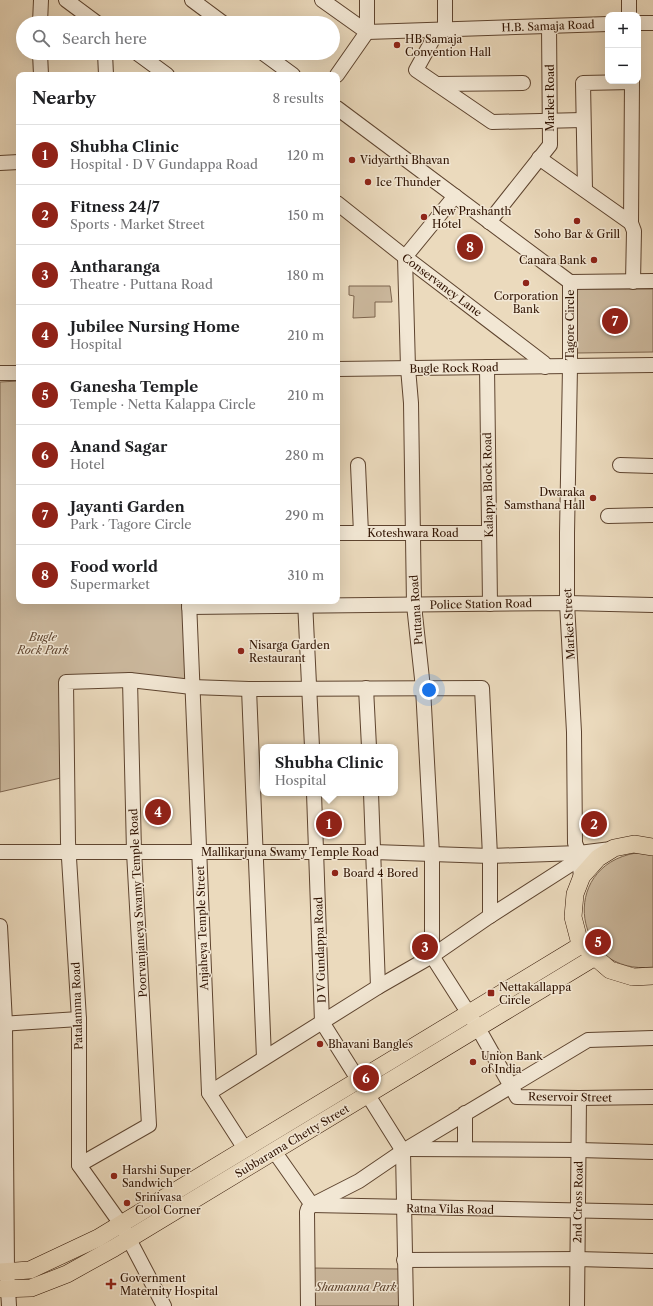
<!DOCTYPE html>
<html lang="en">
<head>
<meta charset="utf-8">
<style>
  body { margin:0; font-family:"Libre Caslon Text",serif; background:#f6f6f6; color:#202124 }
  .controls { position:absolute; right:12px; top:12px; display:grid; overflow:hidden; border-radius:8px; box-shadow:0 4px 16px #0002 }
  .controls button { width:36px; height:36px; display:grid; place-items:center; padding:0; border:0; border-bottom:1px solid #e0e0e0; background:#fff; color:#202124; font:20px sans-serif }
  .you { position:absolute; left:429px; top:690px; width:14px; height:14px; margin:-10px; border:3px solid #fff; border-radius:50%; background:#1a73e8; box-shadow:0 0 0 6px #1a73e833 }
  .badge { display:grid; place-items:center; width:26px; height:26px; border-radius:50%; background:#8f2418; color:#fff; font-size:13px; font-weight:700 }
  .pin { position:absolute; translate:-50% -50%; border:2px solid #fff; box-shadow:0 1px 4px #0006 }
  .popup { position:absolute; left:260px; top:744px; width:138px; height:52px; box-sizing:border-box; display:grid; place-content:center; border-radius:8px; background:#fff; filter:drop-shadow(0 1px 3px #0005); font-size:13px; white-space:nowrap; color:#757577 }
  .popup b { font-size:15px; color:#202124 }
  .popup::after { content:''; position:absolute; left:50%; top:100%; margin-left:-8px; border:8px solid transparent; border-top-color:#fff }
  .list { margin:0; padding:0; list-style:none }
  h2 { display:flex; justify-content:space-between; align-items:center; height:52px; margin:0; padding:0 16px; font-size:17px }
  h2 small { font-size:13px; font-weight:400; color:#757577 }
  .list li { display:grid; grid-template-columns:26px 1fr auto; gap:12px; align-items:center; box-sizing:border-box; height:60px; padding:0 16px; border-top:1px solid #e0e0e0 }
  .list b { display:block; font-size:15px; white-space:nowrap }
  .list p { margin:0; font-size:13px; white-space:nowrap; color:#757577 }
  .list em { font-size:13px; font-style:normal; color:#757577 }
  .icon { flex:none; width:22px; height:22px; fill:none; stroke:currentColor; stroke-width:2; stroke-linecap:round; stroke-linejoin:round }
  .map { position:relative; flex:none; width:653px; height:1306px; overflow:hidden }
  .search { position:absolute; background:#fff; box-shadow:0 4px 16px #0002; left:16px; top:16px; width:324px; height:44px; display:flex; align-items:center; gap:10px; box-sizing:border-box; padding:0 14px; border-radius:22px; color:#757577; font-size:15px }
  .panel { position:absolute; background:#fff; box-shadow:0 4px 16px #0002; left:16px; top:72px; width:324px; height:532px; border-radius:8px }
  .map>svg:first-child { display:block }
</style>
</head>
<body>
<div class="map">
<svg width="653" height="1306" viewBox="0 0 653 1306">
  <rect width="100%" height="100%" fill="#ebdabd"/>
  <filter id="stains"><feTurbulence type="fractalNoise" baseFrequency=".005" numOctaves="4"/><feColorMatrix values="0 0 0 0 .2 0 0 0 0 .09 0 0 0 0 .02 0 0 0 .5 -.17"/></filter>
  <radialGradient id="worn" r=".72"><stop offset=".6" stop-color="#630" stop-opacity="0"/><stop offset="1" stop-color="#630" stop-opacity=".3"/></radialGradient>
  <g fill="#cbb89d" stroke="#7d654e">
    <polygon points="349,286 390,286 392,302 375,302 375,317 353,318 354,296 349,295"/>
    <polygon points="577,289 653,289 653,352 577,353"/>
    <polygon points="19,381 19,601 183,601 186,683 63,680 65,777 0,792 0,382"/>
    <path d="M636,853L653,854V967C573,977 557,866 636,853Z"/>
    <polygon points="312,1268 400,1269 400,1306 312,1306"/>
  </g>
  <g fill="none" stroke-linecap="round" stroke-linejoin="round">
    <defs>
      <g id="minor">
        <polyline points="66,0 97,23"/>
        <polyline points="192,0 223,23"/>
        <polyline points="322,0 367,32"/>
        <polyline points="445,0 445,29"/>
        <polyline points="629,15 629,0"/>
        <polyline points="40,23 41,0"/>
        <polyline points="638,23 653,23"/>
        <polyline points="438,30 416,70 492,122 583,120"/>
        <polyline points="367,32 608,24"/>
        <polyline points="40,53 41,75"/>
        <polyline points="105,53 106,75"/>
        <polyline points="137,53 167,75"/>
        <polyline points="263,53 293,75"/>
        <polyline points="337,75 367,32 367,0"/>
        <polyline points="632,81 631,223 634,231 633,282"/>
        <polyline points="437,84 523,83"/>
        <polyline points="337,108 570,282"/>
        <polyline points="539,158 631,223"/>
        <polyline points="0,163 19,162"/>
        <polyline points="585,190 583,83 632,82"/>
        <polyline points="455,196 405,257 408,368 411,403 414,605 423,688 432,854 432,956 478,1028 517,1097 579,1098 653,1097"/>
        <polyline points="337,203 405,257 544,363 545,367"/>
        <polyline points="489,222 550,145 549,26"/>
        <polyline points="570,282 570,367 567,533 567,603 574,732 575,843 579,853 581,879"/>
        <polyline points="570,282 653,281"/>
        <polyline points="487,367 490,604"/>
        <polyline points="337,369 653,365"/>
        <polyline points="0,373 19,373"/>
        <polyline points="358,465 361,533"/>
        <polyline points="620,465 653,466"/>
        <polyline points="608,516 653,515"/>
        <polyline points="337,533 489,533"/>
        <polyline points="189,601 209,1093 245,1149"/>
        <polyline points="305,601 312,747"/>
        <polyline points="189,607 567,603 653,605"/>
        <polyline points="366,688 369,747"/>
        <polyline points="249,689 264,1058"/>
        <polyline points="314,793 322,1022 403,1151 406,1306"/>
        <polyline points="371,793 378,987"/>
        <polyline points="0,852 374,852 490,856 579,853 611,849"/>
        <polyline points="0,926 5,1023 7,1271 9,1306"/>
        <polyline points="0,1024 79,1019"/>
        <polyline points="209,1093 378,987 432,956 490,916 579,859"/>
        <polyline points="465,1113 465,1149"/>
        <polyline points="407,1149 579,1150 653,1152"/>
        <polyline points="274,1151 312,1205 653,1212"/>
        <polyline points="79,1165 149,1125 134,852 130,680"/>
        <polyline points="404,1260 577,1259 653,1261"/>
        <polyline points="164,1306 121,1224 79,1165 79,1019 68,842 66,682 130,680 192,687 249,689 482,688 490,856 490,916"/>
        <polyline points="308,1306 307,1212 308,1209 312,1205 359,1181 403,1151 588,1040 653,1038"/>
        <polyline points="577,1306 579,1098"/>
      </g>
      <g id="major">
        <polyline points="653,847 634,844 614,848 598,858 582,876 575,894 573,917 579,940 595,957 610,970 633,977 653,976"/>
        <polyline points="0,1272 30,1270 98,1238 583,944"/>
        <polyline points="0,1289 31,1288 67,1274 114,1248 595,957"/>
      </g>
    </defs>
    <use href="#minor" stroke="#5e442f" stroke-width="16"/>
    <use href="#major" stroke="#2f1200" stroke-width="18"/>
    <use href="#minor" stroke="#f2e7d4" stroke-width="14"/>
    <use href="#major" stroke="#ebdabd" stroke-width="17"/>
  </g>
  <g fill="#8f2418" stroke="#f2e7d4" stroke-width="1.5">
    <circle cx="397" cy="45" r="4"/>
    <circle cx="352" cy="160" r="4"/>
    <circle cx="368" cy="182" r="4"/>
    <circle cx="424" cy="217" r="4"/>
    <circle cx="577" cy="221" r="4"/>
    <circle cx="594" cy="260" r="4"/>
    <circle cx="526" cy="283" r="4"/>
    <circle cx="593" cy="498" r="4"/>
    <circle cx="241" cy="651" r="4"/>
    <circle cx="335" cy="873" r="4"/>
    <rect x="487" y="989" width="8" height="8" rx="2"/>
    <circle cx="320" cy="1044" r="4"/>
    <circle cx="473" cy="1062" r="4"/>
    <circle cx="114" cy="1176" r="4"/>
    <circle cx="127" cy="1203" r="4"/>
    <path d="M109 1278h4v4h4v4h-4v4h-4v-4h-4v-4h4z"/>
  </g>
  <g text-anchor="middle" stroke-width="3" stroke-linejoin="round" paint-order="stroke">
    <g font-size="11" fill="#2f1200" stroke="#f2e7d4">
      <text transform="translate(548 26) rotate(-2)" y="4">H.B. Samaja Road</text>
      <text transform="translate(550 98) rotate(-90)" y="4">Market Road</text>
      <text transform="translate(442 285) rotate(37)" y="4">Conservancy Lane</text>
      <text transform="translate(570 325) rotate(-90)" y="4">Tagore Circle</text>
      <text transform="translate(454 368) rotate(-1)" y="4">Bugle Rock Road</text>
      <text transform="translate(488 485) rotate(-91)" y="4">Kalappa Block Road</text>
      <text x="413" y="537">Koteshwara Road</text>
      <text transform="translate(481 604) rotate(-1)" y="4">Police Station Road</text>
      <text transform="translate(416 610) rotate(-94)" y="4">Puttana Road</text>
      <text transform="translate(569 624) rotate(-93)" y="4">Market Street</text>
      <text x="290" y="856">Mallikarjuna Swamy Temple Road</text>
      <text transform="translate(138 903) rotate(-93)" y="4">Poorvanjaneya Swamy Temple Road</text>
      <text transform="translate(202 928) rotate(-92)" y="4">Anjaheya Temple Street</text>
      <text transform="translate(320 950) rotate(-92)" y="4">D V Gundappa Road</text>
      <text transform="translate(77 1006) rotate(-92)" y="4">Patalamma Road</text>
      <text transform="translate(570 1097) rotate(1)" y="4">Reservoir Street</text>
      <text transform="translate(292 1141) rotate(-31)" y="4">Subbarama Chetty Street</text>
      <text transform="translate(578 1202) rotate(-89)" y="4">2nd Cross Road</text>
      <text transform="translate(450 1209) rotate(1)" y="4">Ratna Vilas Road</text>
    </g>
    <g font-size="11" fill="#2f1200" stroke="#f2e7d4" text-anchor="start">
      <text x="405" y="43">HB Samaja<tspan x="405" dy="13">Convention Hall</tspan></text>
      <text x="360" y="164">Vidyarthi Bhavan</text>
      <text x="376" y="186">Ice Thunder</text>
      <text x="432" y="215">New Prashanth<tspan x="432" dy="13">Hotel</tspan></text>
      <text x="577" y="238" text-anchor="middle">Soho Bar &amp; Grill</text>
      <text x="586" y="264" text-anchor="end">Canara Bank</text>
      <text x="526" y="300" text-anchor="middle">Corporation<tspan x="526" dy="13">Bank</tspan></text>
      <text x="585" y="496" text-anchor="end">Dwaraka<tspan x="585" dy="13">Samsthana Hall</tspan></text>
      <text x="249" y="649">Nisarga Garden<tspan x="249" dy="13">Restaurant</tspan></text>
      <text x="343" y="877">Board 4 Bored</text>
      <text x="499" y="991">Nettakallappa<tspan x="499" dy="13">Circle</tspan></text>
      <text x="328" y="1048">Bhavani Bangles</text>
      <text x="481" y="1060">Union Bank<tspan x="481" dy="13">of India</tspan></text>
      <text x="122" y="1174">Harshi Super<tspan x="122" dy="13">Sandwich</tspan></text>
      <text x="135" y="1201">Srinivasa<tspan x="135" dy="13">Cool Corner</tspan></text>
      <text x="120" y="1282">Government<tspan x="120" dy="13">Maternity Hospital</tspan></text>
    </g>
    <g font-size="11" font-style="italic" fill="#5e442f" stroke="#f2e7d4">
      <text x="43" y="641">Bugle<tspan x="43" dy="13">Rock Park</tspan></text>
      <text x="356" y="1291">Shamanna Park</text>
    </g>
  </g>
  <rect width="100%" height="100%" filter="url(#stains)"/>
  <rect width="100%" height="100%" fill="url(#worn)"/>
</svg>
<div class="controls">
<button>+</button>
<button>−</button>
</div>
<div class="you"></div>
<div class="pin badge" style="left:329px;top:824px">1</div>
<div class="popup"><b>Shubha Clinic</b>Hospital</div>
<div class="pin badge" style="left:594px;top:824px">2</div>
<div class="pin badge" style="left:425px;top:947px">3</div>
<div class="pin badge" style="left:158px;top:812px">4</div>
<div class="pin badge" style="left:598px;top:942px">5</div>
<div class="pin badge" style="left:366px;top:1078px">6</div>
<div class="pin badge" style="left:615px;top:321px">7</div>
<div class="pin badge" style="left:470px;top:247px">8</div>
<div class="search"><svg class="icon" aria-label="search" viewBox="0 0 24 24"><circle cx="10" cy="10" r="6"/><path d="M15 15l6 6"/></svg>Search here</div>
<section class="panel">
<h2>Nearby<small>8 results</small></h2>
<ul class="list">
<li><span class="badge">1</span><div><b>Shubha Clinic</b><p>Hospital · D V Gundappa Road</p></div><em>120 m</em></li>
<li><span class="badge">2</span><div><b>Fitness 24/7</b><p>Sports · Market Street</p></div><em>150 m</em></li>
<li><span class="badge">3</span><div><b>Antharanga</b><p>Theatre · Puttana Road</p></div><em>180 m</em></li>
<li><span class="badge">4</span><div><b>Jubilee Nursing Home</b><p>Hospital</p></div><em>210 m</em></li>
<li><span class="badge">5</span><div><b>Ganesha Temple</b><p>Temple · Netta Kalappa Circle</p></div><em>210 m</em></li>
<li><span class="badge">6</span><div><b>Anand Sagar</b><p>Hotel</p></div><em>280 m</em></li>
<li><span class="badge">7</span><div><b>Jayanti Garden</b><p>Park · Tagore Circle</p></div><em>290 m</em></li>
<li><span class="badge">8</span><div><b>Food world</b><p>Supermarket</p></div><em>310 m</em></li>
</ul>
</section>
</div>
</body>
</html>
